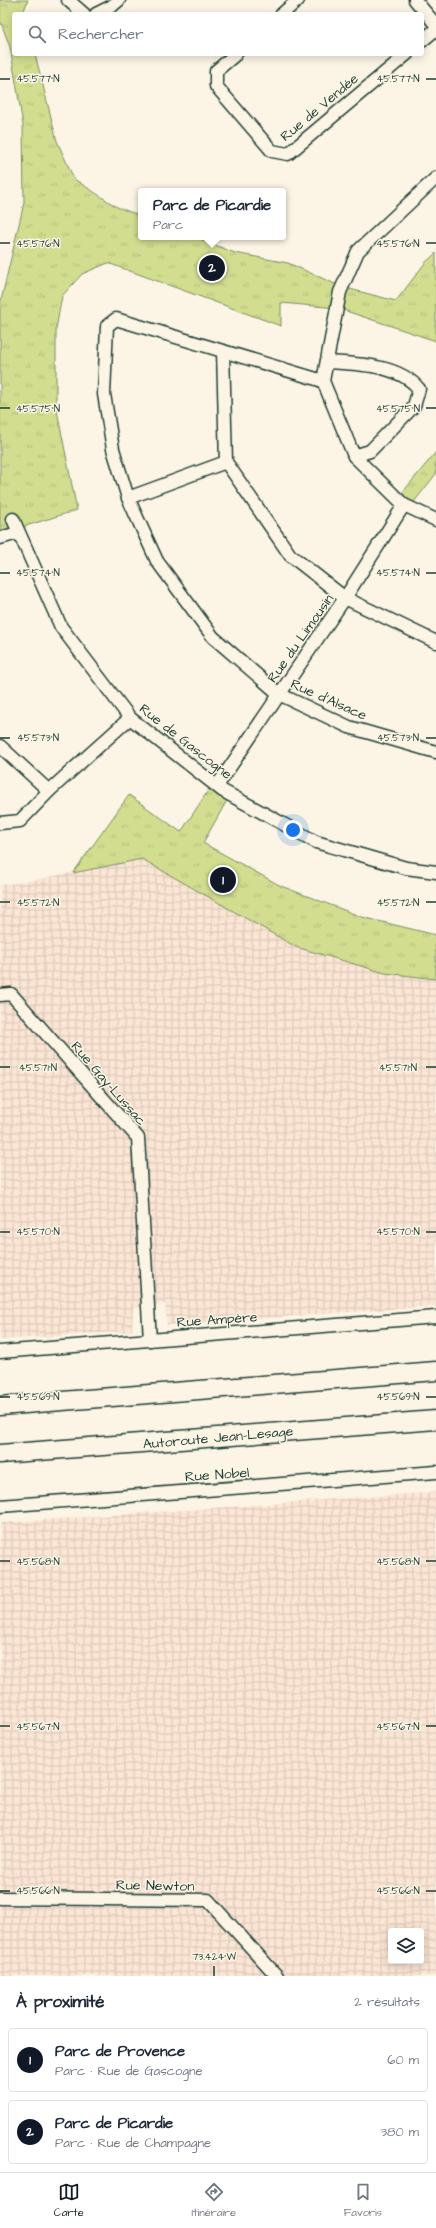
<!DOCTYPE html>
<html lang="fr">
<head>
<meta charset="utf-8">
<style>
  body { margin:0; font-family:"Architects Daughter",sans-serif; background:#f2f2f3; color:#1f2937 }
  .controls { position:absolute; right:12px; bottom:12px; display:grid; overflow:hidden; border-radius:4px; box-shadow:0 2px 10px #0003 }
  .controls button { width:36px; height:36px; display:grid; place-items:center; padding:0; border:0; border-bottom:1px solid #e0e1e3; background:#fff; color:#1f2937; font:20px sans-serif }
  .you { position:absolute; left:293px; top:830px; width:14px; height:14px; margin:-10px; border:3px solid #fff; border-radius:50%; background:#1a73e8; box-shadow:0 0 0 6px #1a73e833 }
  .badge { display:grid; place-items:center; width:26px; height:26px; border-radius:50%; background:#111827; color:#fff; font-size:13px; font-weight:700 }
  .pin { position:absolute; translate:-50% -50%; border:2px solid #fff; box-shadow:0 1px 4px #0006 }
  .popup { position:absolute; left:138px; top:188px; width:148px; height:52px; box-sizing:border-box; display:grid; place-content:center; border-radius:4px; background:#fff; filter:drop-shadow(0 1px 3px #0005); font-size:13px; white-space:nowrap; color:#747a83 }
  .popup b { font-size:15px; color:#1f2937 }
  .popup::after { content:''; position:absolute; left:50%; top:100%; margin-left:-8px; border:8px solid transparent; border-top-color:#fff }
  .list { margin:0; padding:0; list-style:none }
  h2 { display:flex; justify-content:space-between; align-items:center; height:52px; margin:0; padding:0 16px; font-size:17px }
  h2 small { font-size:13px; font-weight:400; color:#747a83 }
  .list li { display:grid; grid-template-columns:26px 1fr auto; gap:12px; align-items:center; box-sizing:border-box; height:64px; margin:0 8px 8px; padding:0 8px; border:1px solid #e0e1e3; border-radius:4px }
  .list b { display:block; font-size:15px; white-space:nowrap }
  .list p { margin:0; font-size:13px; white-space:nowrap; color:#747a83 }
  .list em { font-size:13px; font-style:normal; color:#747a83 }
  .icon { flex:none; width:22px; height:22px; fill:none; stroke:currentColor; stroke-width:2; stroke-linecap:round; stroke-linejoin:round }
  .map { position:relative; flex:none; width:436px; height:1976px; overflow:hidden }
  .search { position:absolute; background:#fff; box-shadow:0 2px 10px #0003; left:12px; right:12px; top:12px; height:44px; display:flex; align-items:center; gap:10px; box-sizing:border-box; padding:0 14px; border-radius:4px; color:#747a83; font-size:15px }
  .sheet { height:196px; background:#fff }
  nav { display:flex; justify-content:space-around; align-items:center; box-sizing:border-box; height:56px; border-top:1px solid #e0e1e3; background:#fff; font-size:11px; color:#747a83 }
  nav a { display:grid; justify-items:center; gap:2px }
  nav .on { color:#111827 }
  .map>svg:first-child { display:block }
</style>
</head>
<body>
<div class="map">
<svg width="436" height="1976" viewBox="0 0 436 1976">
  <defs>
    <pattern id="industrial-grid" width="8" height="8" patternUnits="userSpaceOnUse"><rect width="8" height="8" fill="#fbe5d4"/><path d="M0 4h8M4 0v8" fill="none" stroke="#d7c5b7"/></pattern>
    <pattern id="park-tufts" width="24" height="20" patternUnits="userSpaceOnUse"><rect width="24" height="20" fill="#d2dd90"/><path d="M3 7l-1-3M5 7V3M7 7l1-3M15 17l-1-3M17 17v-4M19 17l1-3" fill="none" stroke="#b4bf7d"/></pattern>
  </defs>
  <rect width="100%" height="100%" fill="#fcf5e5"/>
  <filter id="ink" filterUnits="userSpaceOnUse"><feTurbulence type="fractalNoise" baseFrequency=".025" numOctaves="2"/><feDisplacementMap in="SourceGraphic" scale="8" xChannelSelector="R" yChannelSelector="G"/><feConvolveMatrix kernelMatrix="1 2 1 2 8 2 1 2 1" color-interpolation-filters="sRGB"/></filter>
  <g filter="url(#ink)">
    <g fill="url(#industrial-grid)" fill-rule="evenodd">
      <polygon points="142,859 296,947 385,973 436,979 436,1306 167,1325 165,1304 133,1308 132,1331 0,1340 0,885 17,883"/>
      <path d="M436,1492V1976H0V1523ZM391,1931H421V1961H391Z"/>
    </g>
    <g fill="url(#park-tufts)" stroke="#788d62">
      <polygon points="0,0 28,0 24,10 25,14 14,14 14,54 35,54 57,141 74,179 117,207 141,216 141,237 195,237 235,253 288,263 342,287 396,301 425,263 436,253 436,341 337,308 281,303 281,326 108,263 82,274 62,296 56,329 56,406 77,510 0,534 0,305 24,203 23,125 10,47 0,20"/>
      <polygon points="436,452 436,474 410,507 397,499"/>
      <polygon points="213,783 230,795 203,843 281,886 362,917 436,935 436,979 385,973 296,947 142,859 73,873 129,795 181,832"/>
    </g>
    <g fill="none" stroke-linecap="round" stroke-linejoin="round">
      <defs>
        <g id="minor">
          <polyline points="68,0 84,14"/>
          <polyline points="415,0 436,25"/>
          <polyline points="96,14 112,6 119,0"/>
          <polyline points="282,14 298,0"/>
          <polyline points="422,41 436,29"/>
          <polyline points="236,54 216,71 216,86 272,151 288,154 407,54"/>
          <polyline points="436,178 358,251 340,292 323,381 354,456 404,505 436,520"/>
          <polyline points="223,351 226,462 290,555 345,598 436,642"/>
          <path d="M327,362C356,364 399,364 419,389L414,406L370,451L354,456"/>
          <polyline points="323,381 116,319 107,326 104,394 113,449 128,498 157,561 213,637 279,694 349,727 436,752"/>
          <polyline points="128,498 226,462"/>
          <polyline points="13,519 61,627 130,718 223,791 316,842 406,868 436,872"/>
          <polyline points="0,538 18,533"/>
          <polyline points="0,746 49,791"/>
          <polyline points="217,786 345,598 404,505"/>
          <polyline points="0,823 20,821 49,791 130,718"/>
          <polyline points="0,995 11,994 138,1138 150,1340"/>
          <polyline points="0,1352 436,1317"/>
          <polyline points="0,1506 436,1472"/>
          <polyline points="0,1898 208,1900 277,1976"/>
        </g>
        <g id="highway">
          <polyline points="0,1406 436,1371"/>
          <polyline points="0,1454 436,1420"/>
        </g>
      </defs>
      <use href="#minor" stroke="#1f3d34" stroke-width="15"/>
      <use href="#highway" stroke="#1f3d34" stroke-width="21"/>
      <use href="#minor" stroke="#fcf5e5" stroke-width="12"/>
      <use href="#highway" stroke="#fcf5e5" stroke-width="18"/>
    </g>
  </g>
  <path fill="none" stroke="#1f3d34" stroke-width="1.5" d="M0,79H10M426,79H436M0,243H10M426,243H436M0,408H10M426,408H436M0,573H10M426,573H436M0,738H10M426,738H436M0,902H10M426,902H436M0,1067H10M426,1067H436M0,1232H10M426,1232H436M0,1397H10M426,1397H436M0,1561H10M426,1561H436M0,1726H10M426,1726H436M0,1891H10M426,1891H436M214,1966V1976"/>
  <g text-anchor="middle" stroke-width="3" stroke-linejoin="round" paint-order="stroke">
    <g font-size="14" fill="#1f3d34" stroke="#fcf5e5">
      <text transform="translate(319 107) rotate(-40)" y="5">Rue de Vendée</text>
      <text transform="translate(300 638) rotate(-55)" y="5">Rue du Limousin</text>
      <text transform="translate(329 699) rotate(24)" y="5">Rue d'Alsace</text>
      <text transform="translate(186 741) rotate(38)" y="5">Rue de Gascogne</text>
      <text transform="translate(109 1083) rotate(49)" y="5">Rue Gay-Lussac</text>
      <text transform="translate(217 1319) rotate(-4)" y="5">Rue Ampère</text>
      <text transform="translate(218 1437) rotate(-5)" y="5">Autoroute Jean-Lesage</text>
      <text transform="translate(217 1474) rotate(-4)" y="5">Rue Nobel</text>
      <text transform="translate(155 1885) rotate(1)" y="5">Rue Newton</text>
    </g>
  </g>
  <g font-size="10" text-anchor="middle" fill="#1f3d34" stroke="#fcf5e5" stroke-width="3" stroke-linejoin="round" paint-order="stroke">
    <text x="38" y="82">45.577°N</text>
    <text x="398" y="82">45.577°N</text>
    <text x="38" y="247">45.576°N</text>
    <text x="398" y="247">45.576°N</text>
    <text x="38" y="412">45.575°N</text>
    <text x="398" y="412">45.575°N</text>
    <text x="38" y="576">45.574°N</text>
    <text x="398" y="576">45.574°N</text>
    <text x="38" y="741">45.573°N</text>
    <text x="398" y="741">45.573°N</text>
    <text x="38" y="906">45.572°N</text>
    <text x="398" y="906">45.572°N</text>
    <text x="38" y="1071">45.571°N</text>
    <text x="398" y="1071">45.571°N</text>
    <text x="38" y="1235">45.570°N</text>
    <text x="398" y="1235">45.570°N</text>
    <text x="38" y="1400">45.569°N</text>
    <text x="398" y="1400">45.569°N</text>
    <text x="38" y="1565">45.568°N</text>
    <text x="398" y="1565">45.568°N</text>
    <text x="38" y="1730">45.567°N</text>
    <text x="398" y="1730">45.567°N</text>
    <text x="38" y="1894">45.566°N</text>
    <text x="398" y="1894">45.566°N</text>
    <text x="214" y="1960">73.424°W</text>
  </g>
</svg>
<div class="controls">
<button><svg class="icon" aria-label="layers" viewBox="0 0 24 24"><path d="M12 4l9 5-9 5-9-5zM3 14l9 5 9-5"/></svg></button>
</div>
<div class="you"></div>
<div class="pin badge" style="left:223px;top:880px">1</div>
<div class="pin badge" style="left:212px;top:268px">2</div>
<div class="popup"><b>Parc de Picardie</b>Parc</div>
<div class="search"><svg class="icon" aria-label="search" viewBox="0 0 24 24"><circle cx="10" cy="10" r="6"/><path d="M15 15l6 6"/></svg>Rechercher</div>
</div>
<section class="sheet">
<h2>À proximité<small>2 résultats</small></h2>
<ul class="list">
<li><span class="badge">1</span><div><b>Parc de Provence</b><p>Parc · Rue de Gascogne</p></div><em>60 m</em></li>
<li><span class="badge">2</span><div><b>Parc de Picardie</b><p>Parc · Rue de Champagne</p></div><em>380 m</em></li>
</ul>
</section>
<nav>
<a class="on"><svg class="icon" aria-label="map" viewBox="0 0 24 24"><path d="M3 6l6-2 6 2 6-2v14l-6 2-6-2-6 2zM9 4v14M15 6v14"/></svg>Carte</a>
<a><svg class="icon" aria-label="directions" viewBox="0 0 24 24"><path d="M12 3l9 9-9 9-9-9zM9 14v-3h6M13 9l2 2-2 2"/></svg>Itinéraire</a>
<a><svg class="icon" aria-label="saved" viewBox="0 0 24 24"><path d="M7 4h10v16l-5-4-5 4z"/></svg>Favoris</a>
</nav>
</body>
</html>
